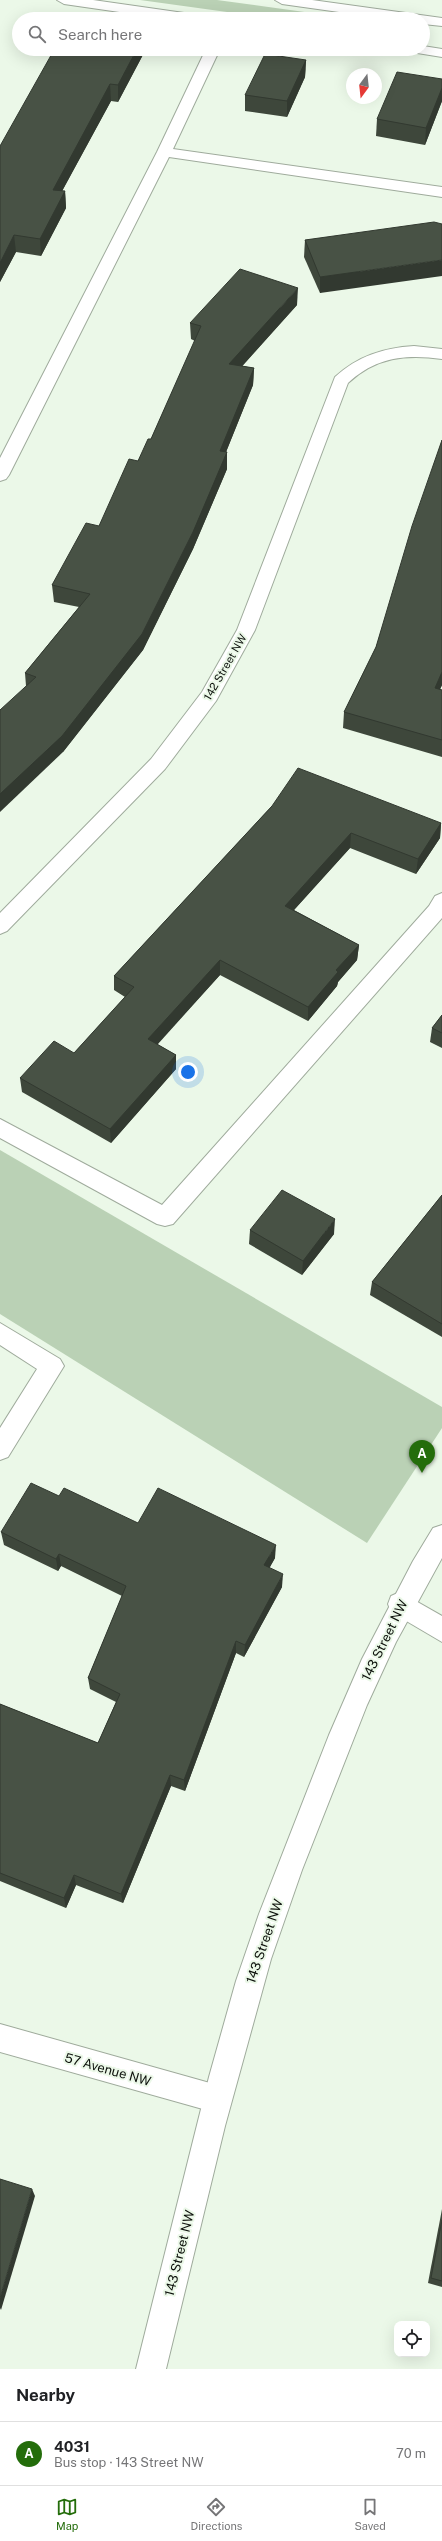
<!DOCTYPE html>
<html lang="en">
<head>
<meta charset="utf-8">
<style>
  body { margin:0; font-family:"Public Sans",sans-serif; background:#f6f6f6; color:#202124 }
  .controls { position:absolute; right:12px; bottom:12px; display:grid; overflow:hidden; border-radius:8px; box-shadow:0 4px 16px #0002 }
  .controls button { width:36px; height:36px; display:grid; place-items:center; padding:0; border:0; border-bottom:1px solid #e0e0e0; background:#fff; color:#202124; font:20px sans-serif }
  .compass { position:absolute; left:346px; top:68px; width:36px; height:36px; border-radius:50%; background:#fff; box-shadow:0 4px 16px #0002; rotate:195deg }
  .you { position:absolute; left:188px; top:1072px; width:14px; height:14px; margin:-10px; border:3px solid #fff; border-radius:50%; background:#1a73e8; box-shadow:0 0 0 6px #1a73e833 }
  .badge { display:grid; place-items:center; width:26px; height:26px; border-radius:50%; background:#246d0b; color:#fff; font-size:13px; font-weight:700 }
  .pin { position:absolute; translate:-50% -33px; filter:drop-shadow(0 1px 2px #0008) }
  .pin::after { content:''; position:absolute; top:21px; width:14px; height:12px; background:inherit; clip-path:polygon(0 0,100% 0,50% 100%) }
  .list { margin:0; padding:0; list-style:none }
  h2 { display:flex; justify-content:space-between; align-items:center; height:52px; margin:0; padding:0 16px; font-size:17px }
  h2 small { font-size:13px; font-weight:400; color:#757577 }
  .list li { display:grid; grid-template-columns:26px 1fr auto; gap:12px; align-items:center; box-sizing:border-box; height:64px; padding:0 16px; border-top:1px solid #e0e0e0 }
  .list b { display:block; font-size:15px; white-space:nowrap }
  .list p { margin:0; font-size:13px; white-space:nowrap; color:#757577 }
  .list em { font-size:13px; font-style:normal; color:#757577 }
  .icon { flex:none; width:22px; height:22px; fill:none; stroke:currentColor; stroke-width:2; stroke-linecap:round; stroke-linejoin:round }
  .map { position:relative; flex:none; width:442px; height:2369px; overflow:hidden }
  .search { position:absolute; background:#fff; box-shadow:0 4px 16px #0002; left:12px; right:12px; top:12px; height:44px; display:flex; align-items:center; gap:10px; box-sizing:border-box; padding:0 14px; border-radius:22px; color:#757577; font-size:15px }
  .sheet { height:116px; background:#fff }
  nav { display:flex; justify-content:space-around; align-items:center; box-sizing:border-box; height:56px; border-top:1px solid #e0e0e0; background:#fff; font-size:11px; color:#757577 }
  nav a { display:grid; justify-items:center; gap:2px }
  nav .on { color:#246d0b }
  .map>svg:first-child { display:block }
</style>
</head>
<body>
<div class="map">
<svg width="442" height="2369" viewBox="0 0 442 2369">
  <rect width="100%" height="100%" fill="#ebf8e8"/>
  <g fill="#bad1b5">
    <polygon points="140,0 217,0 355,19 277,19"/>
    <polygon points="0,1150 442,1407 442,1428 367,1543 0,1314"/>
  </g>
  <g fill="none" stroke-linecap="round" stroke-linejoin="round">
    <defs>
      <g id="service">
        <polygon points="206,49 220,49 173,149 442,187 442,197 169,157 9,475 6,479 0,481 0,458 157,152"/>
        <polygon points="442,893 442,918 173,1224 165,1226 157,1224 0,1138 0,1119 162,1205 429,906 435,896"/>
        <polygon points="0,1323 60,1359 64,1366 8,1457 0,1460 0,1428 37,1369 0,1345"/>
      </g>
      <g id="minor">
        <path d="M414,346L442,349V359C406,354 376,357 348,383L255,630L216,701L165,769L7,931L0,934V913L151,759L202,692L237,630L335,377C358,356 383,348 414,346Z"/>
        <polygon points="400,1592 442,1616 442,1642 391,1612 388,1604 391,1596"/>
        <polygon points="0,2024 217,2085 227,2089 231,2099 227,2109 217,2113 0,2052"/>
      </g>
      <g id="tertiary">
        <polygon points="57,0 93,0 198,15 205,19 168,19 64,4"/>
        <polygon points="275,0 312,0 442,18 442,26 423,24 423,19 389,19 282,4"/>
        <polygon points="423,46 442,49 442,57 411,52 409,49 423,49"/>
        <polygon points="442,1525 442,1558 396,1642 367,1705 302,1870 271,1959 225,2126 166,2369 136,2369 209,2077 236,1981 259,1914 329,1735 362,1659 413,1561 433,1528"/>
      </g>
    </defs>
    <use href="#service" stroke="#9fab9c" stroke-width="2"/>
    <use href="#minor" stroke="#9fab9c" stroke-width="2"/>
    <use href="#tertiary" stroke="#9fab9c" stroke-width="2"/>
    <use href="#service" fill="#fff" fill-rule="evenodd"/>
    <use href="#minor" fill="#fff" fill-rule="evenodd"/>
    <use href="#tertiary" fill="#fff" fill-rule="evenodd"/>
  </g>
  <g fill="#3e473b">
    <polygon points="146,49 118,102 111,101 62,191 65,191 66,208 41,256 16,252 0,282 0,146"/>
    <polygon points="306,60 305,77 287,117 245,111 245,95"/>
    <polygon points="442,79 442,101 425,145 376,136 377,119"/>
    <polygon points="442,224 320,293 304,257 305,240"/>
    <polygon points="297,305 242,366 254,368 253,385 226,452 227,452 227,469 193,549 143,650 63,752 26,686 25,673 79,607 54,602 52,585 99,526 151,439 195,341 191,339 190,323"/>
    <polygon points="442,440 442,685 440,689 442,690 442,757 343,728 344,712 376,647"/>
    <polygon points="272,806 441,823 440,838 416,874 350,848 294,910 359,945 357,960 338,982 337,986 308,1021 220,975 157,1044 176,1055 176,1069 111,1143 22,1092 20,1078 74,1053 125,997 114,990 114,976"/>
    <polygon points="442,1015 442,1048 430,1042 432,1028"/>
    <polygon points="442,1195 442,1337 370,1295 372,1282"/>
    <polygon points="250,1230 334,1234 302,1275 249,1244"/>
    <polygon points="59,1496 138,1523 275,1558 269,1568 282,1587 244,1657 236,1653 185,1791 171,1786 123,1903 76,1885 66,1908 0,1881 0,1704 98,1743 116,1702 90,1689 88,1678 122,1596 61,1566 58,1571 4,1545 1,1532"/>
    <polygon points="442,2209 442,2287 428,2283"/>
  </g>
  <g fill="#323930">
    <polygon points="137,49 146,49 118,102 118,85"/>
    <polygon points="306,60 305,77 287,117 287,101"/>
    <polygon points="110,84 111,101 54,206 53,190"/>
    <polygon points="442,88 442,101 425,145 426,128"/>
    <polygon points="65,191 66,208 41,256 40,239"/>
    <polygon points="14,235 16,252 0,282 0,263"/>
    <polygon points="442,260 442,276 320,293 320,277"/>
    <polygon points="298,288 297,305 229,381 229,364"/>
    <polygon points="254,368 253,385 220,467 220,451"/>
    <polygon points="227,452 227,469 193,549 143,650 63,752 0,812 0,794"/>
    <polygon points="442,672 442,685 433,705 435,688"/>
    <polygon points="441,823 440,838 416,874 418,859"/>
    <polygon points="351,833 350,848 284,921 285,906"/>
    <polygon points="359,945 357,960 338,982 337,986 308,1021 308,1007 336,970"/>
    <polygon points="220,960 220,975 149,1054 148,1039"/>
    <polygon points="176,1055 176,1069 111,1143 110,1129"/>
    <polygon points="335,1219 334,1234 302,1275 303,1261"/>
    <polygon points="276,1545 275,1558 264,1578 264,1565"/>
    <polygon points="59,1554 61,1566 58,1571 56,1559"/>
    <polygon points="283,1574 282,1587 244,1657 245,1645"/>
    <polygon points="236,1641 236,1653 185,1791 184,1780"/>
    <polygon points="170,1775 171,1786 123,1903 121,1894"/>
    <polygon points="74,1875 76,1885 66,1908 64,1898"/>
    <polygon points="32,2189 35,2196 1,2310 0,2308 0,2298"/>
  </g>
  <g fill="#485245" stroke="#323930">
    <polygon points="88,49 137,49 118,85 110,84 53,190 65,191 40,239 14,235 0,263 0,146 54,50 85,54"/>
    <polygon points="265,54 306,60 287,101 245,95"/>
    <polygon points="397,72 442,79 442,88 426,128 377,119"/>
    <polygon points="434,222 442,224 442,260 320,277 305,240"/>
    <polygon points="240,269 298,288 229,364 254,368 220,451 227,452 193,532 142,634 62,736 0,794 0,710 36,677 25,673 90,594 52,585 86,523 99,526 129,459 138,461 148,439 151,439 201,326 190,323"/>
    <polygon points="442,440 442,672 435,688 442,690 442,740 344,712 376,647 412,526"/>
    <polygon points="298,768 441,823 418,859 351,833 285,906 359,945 336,970 338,972 308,1007 220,960 148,1039 176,1055 110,1129 20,1078 54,1041 74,1053 134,987 114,976 272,806"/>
    <polygon points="442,1015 442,1033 432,1028"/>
    <polygon points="282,1190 335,1219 303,1261 250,1230"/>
    <polygon points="442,1195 442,1324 372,1282"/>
    <polygon points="31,1483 59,1496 64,1488 138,1523 158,1488 276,1545 264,1565 283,1574 245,1645 236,1641 184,1780 170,1775 121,1894 74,1875 64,1898 0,1873 0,1704 98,1743 120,1694 88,1678 126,1586 59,1554 56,1559 1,1532"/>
    <polygon points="0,2179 32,2189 0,2298"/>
    <polygon points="442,2220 442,2281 431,2278"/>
  </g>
  <g text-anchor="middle" stroke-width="4" stroke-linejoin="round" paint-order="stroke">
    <g font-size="11" fill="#0c100b" stroke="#ebf8e8">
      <text transform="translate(225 667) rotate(-60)" y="4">142 Street NW</text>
    </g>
    <g font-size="13" fill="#0c100b" stroke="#ebf8e8">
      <text transform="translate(384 1640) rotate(-64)" y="5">143 Street NW</text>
      <text transform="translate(264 1941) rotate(-71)" y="5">143 Street NW</text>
      <text transform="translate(108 2069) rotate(16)" y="5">57 Avenue NW</text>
      <text transform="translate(179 2253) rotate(-76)" y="5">143 Street NW</text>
    </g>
  </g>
</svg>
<div class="controls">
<button><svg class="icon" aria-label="locate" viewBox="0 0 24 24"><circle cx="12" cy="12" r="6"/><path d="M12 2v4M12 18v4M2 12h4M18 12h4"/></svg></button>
</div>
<svg class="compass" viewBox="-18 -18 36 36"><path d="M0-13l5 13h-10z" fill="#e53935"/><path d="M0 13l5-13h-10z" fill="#757577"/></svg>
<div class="you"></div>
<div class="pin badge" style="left:422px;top:1473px">A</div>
<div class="search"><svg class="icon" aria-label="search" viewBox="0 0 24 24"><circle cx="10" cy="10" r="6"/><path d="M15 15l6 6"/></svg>Search here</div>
</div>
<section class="sheet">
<h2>Nearby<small></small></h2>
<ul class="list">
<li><span class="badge">A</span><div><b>4031</b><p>Bus stop · 143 Street NW</p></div><em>70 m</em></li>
</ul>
</section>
<nav>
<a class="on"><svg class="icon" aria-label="map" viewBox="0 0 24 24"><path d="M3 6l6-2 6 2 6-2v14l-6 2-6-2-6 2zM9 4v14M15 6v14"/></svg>Map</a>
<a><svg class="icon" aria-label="directions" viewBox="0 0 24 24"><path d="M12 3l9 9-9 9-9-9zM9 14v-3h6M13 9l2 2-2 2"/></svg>Directions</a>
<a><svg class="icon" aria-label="saved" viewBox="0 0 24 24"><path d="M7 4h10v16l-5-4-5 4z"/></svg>Saved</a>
</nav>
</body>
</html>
